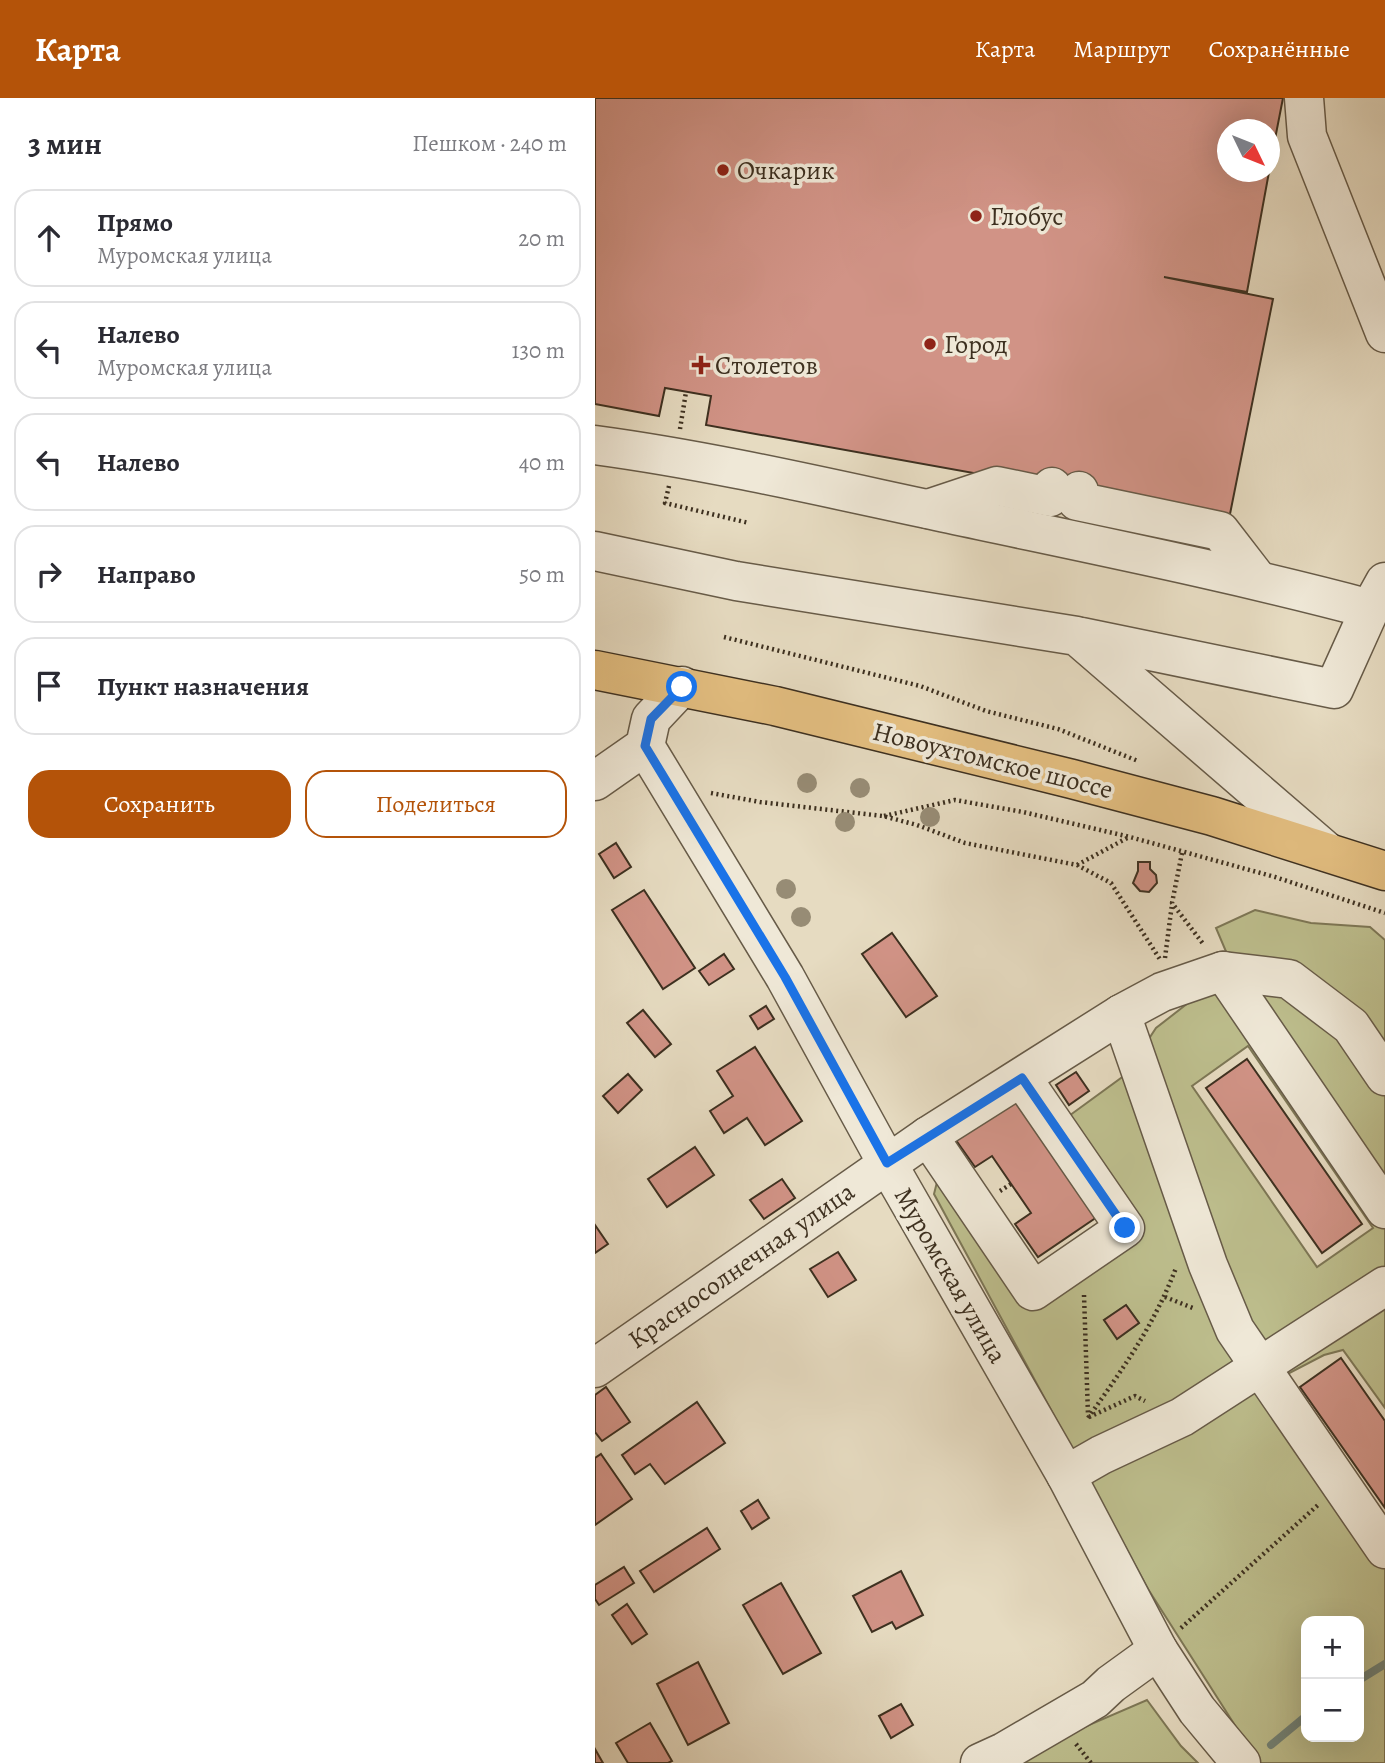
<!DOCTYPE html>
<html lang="ru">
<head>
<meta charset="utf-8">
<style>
  body { margin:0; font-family:Alegreya,serif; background:#f2f2f3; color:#2b2b33 }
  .controls { position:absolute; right:21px; bottom:21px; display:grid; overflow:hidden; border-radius:14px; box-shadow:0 7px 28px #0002 }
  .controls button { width:63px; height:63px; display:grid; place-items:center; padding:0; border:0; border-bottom:2px solid #e1e1e2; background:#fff; color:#2b2b33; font:35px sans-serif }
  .compass { position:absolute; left:622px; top:21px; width:63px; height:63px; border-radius:50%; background:#fff; box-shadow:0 7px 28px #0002; rotate:133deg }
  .stop { position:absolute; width:21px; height:21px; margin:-16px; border:5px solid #1a73e8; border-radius:50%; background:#fff }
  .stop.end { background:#1a73e8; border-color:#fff; box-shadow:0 2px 7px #0008 }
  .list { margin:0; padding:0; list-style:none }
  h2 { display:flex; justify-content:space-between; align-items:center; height:91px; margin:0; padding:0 28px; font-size:30px }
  h2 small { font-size:23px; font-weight:400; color:#7c7c81 }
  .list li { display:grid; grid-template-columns:46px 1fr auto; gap:21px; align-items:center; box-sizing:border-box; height:98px; margin:0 14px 14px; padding:0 14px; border:2px solid #e1e1e2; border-radius:21px }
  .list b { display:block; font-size:26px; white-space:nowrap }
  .list p { margin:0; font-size:23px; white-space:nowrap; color:#7c7c81 }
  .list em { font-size:23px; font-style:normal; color:#7c7c81 }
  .actions { display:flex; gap:14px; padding:21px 28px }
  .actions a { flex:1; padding:16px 0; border:2px solid #b45309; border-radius:21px; text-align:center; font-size:24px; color:#b45309 }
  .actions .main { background:#b45309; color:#fff }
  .icon { flex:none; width:38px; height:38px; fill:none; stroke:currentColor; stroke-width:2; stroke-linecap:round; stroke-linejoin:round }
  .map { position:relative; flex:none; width:790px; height:1665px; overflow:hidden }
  header { display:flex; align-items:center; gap:42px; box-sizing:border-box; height:98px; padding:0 35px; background:#b45309; color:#fff }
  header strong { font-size:33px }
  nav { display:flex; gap:38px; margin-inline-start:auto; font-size:24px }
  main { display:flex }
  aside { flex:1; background:#fff }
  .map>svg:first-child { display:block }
</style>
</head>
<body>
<header>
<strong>Карта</strong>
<nav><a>Карта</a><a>Маршрут</a><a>Сохранённые</a></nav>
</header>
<main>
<aside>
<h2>3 мин<small>Пешком · 240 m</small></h2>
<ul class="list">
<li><svg class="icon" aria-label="ahead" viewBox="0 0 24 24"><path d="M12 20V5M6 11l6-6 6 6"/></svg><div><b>Прямо</b><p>Муромская улица</p></div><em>20 m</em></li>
<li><svg class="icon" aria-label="left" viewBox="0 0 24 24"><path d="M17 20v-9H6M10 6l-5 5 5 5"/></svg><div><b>Налево</b><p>Муромская улица</p></div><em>130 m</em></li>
<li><svg class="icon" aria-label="left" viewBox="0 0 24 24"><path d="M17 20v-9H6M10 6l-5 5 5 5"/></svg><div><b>Налево</b></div><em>40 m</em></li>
<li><svg class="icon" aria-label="right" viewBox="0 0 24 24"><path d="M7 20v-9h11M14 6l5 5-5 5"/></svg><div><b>Направо</b></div><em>50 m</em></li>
<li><svg class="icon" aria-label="arrive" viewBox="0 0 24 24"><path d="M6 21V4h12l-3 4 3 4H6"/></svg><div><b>Пункт назначения</b></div></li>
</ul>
<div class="actions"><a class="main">Сохранить</a><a>Поделиться</a></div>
</aside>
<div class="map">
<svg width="790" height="1665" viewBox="0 0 790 1665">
  <rect width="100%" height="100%" fill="#e6dbc1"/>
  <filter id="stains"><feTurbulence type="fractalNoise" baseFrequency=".00286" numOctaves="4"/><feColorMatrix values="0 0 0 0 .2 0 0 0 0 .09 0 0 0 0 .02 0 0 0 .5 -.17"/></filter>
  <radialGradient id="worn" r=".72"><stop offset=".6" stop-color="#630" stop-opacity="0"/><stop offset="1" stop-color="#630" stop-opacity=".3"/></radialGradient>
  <g fill="#bdbe8d" stroke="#7d7756" stroke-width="2" fill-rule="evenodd">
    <path d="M660,812L716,825L775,829L790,842V1310L748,1252L729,1257L664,1291L790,1462V1665H664L553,1491L339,1096L343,1080L435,1206L520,1152L467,1023L530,977L561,930L638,870L621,830ZM653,948L778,1130L722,1169L597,988ZM531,1207L544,1225L523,1240L509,1222ZM711,1523H764V1639H711Z"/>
    <polygon points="552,1602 586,1648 603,1665 406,1665"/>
  </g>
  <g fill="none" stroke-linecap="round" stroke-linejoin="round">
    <g stroke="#728378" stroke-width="8">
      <polyline points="764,1582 790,1566"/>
      <polyline points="676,1647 711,1618"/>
    </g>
  </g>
  <g fill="#d19386" stroke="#3d3020" stroke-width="2">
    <polygon points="0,0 688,0 674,72 674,32 632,32 632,74 674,74 652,194 569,179 678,201 634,421 111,327 116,298 70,290 64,318 0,306"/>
    <polygon points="21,745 36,769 19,780 4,756"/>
    <polygon points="543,764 555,764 555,771 561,777 562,785 554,794 545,793 538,785 543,773"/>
    <polygon points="49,792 100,870 68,891 17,812"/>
    <polygon points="297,835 342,898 311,919 267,856"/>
    <polygon points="129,856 139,871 114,887 104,873"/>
    <polygon points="171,908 179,921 163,931 155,918"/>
    <polygon points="48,912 76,946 60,959 32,925"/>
    <polygon points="160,949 207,1023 170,1047 152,1020 129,1035 115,1013 138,998 122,973"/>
    <polygon points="652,961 767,1126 727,1155 611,990"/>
    <polygon points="481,974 494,993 474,1007 461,987"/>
    <polygon points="33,976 47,992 23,1015 8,998"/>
    <polygon points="417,996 502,1119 443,1159 420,1126 436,1115 397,1058 380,1069 358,1038"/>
    <polygon points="100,1049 119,1077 72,1109 53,1081"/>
    <polygon points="187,1081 200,1100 169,1121 155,1102"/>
    <polygon points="0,1127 13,1146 0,1155"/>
    <polygon points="243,1154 261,1182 233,1199 215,1171"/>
    <polygon points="531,1207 544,1225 522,1241 509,1222"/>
    <polygon points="746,1260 790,1323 790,1410 705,1289"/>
    <polygon points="11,1289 35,1324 7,1343 0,1334 0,1297"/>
    <polygon points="102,1304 130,1345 70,1386 55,1366 40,1376 27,1357"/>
    <polygon points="6,1356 37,1401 0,1427 0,1360"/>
    <polygon points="163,1402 174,1420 157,1431 146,1413"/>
    <polygon points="112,1430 125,1451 59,1494 45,1473"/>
    <polygon points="29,1469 39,1485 4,1507 0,1501 0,1487"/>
    <polygon points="306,1473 328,1517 301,1531 297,1524 277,1534 258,1498"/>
    <polygon points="186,1485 226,1555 188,1576 148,1507"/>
    <polygon points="32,1506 52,1536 37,1546 17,1517"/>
    <polygon points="103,1564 134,1625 93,1647 62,1586"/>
    <polygon points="306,1606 318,1627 296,1640 284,1618"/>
    <polygon points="55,1625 77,1663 73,1665 33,1665 21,1645"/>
    <polygon points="0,1651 8,1665 0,1665"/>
  </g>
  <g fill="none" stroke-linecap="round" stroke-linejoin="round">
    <defs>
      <g id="minor">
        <polyline points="709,0 712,38 790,235"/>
        <path d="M0,347C119,363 237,391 355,416C495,446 636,474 775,511"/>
        <polyline points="484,393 482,403 625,433 662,481"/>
        <polyline points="333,411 402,388 455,399 457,389"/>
        <polyline points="0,453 141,483 482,538 732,754"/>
        <polyline points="487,539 739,591 775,511 790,484"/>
        <polyline points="50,648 190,879 292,1065 471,1377 563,1552 602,1612 646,1665"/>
        <polyline points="0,683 50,648 56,621 87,588"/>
        <polyline points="628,873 790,1111"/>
        <polyline points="526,916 613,1167 640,1232 790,1451"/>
        <polyline points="333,1038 438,1193 530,1130 427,980"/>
        <polyline points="0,1270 333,1038 526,916 567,894 628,873 694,881 756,928 790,978"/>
        <polyline points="471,1377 506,1357 587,1319 790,1188"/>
        <polyline points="385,1665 409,1654 500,1601 516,1586 563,1552"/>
      </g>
      <polyline id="major" points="0,572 180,608 477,681 617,718 790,773"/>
    </defs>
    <use href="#minor" stroke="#675b48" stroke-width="41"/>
    <use href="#major" stroke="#3d3020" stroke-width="41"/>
    <g stroke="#3d3020" stroke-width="4.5" stroke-dasharray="2 3.5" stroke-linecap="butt">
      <polyline points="85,331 91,294"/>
      <polyline points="74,388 70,405 154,425"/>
      <polyline points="129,539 325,588 391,613 463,631 543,663"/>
      <polyline points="116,695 165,704 288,718 322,727 370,745 482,767 516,785 566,863"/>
      <polyline points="289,718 360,702 428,714 535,739 680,779 790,815"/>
      <polyline points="587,755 577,805 609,847"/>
      <polyline points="482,767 534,739"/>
      <polyline points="570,860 577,806"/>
      <polyline points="405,1093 416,1086"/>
      <polyline points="489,1197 493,1317"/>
      <polyline points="570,1199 598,1210"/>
      <polyline points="494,1319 540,1298 550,1303"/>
      <path d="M493,1320C529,1269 558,1229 581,1170"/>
      <polyline points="586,1530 723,1407"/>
      <polyline points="481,1646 496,1665"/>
    </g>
    <use href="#minor" stroke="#efe8d7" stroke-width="38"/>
    <use href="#major" stroke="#e3be80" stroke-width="38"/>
  </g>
  <g fill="#978c75">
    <circle cx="212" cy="685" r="10"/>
    <circle cx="265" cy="690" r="10"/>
    <circle cx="335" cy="719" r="10"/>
    <circle cx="250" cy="724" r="10"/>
    <circle cx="191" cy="791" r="10"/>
    <circle cx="206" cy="819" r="10"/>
  </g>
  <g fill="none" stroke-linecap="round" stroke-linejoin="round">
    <polyline stroke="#1a73e8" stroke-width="9" points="87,589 56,621 50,648 190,879 292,1065 427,980 530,1130"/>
  </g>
  <g fill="#8f2418" stroke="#efe8d7" stroke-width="2.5">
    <circle cx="128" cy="72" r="7"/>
    <circle cx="381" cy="118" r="7"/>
    <circle cx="335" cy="246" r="7"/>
    <path d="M102.5 256.5h7v7h7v7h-7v7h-7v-7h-7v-7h7z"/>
  </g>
  <g text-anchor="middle" stroke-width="7" stroke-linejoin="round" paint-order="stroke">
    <g font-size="26" fill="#3d3020" stroke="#efe8d7" text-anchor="start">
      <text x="142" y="81">Очкарик</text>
      <text x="395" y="127">Глобус</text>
      <text x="349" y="255">Город</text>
      <text x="120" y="276">Столетов</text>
    </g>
    <g font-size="26" fill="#3d3020" stroke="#efe8d7">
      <text transform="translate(398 662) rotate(14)" y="9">Новоухтомское шоссе</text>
      <text transform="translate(146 1167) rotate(-35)" y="9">Красносолнечная улица</text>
      <text transform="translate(356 1177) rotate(60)" y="9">Муромская улица</text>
    </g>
  </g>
  <rect width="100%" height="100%" filter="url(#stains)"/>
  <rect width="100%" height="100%" fill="url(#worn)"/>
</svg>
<div class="controls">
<button>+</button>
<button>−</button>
</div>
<svg class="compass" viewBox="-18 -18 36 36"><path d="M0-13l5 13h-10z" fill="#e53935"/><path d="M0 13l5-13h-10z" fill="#7c7c81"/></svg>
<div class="stop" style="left:87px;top:589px"></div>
<div class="stop end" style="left:530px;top:1130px"></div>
</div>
</main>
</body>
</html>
